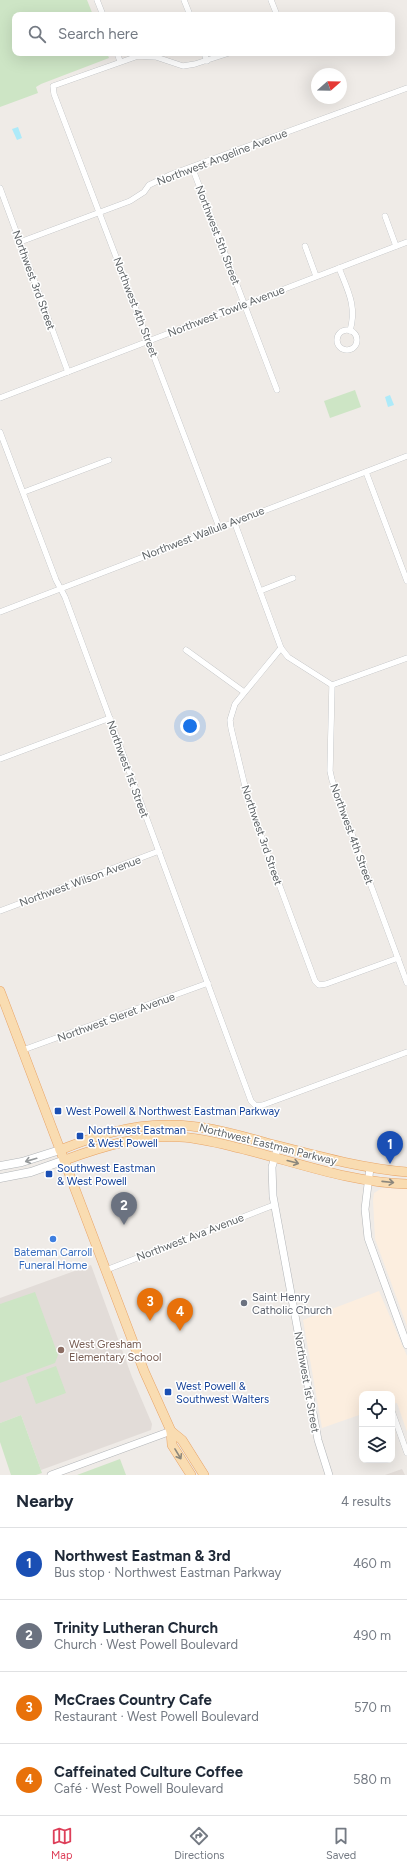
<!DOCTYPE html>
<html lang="en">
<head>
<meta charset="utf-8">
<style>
  body { margin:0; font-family:Figtree,sans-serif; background:#f2f2f3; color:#1f2937 }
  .controls { position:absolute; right:12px; bottom:12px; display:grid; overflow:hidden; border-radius:8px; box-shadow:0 4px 16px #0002 }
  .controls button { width:36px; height:36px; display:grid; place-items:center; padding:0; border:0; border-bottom:1px solid #e0e1e3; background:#fff; color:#1f2937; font:20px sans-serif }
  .compass { position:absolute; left:311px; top:68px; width:36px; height:36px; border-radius:50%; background:#fff; box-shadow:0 4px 16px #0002; rotate:70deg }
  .you { position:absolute; left:190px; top:726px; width:14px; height:14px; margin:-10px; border:3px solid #fff; border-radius:50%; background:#1a73e8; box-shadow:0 0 0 6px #1a73e833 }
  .badge { display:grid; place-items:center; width:26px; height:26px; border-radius:50%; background:#dd3f59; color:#fff; font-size:13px; font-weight:700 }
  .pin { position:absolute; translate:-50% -33px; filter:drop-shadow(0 1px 2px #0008) }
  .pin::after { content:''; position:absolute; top:21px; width:14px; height:12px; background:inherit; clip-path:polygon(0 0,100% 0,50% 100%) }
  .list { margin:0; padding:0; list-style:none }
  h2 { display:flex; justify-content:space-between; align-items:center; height:52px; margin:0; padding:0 16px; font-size:17px }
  h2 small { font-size:13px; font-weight:400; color:#747a83 }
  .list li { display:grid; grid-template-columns:26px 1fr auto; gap:12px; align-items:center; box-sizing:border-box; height:72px; padding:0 16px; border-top:1px solid #e0e1e3 }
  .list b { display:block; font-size:15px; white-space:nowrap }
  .list p { margin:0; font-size:13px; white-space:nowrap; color:#747a83 }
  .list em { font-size:13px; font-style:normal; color:#747a83 }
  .icon { flex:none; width:22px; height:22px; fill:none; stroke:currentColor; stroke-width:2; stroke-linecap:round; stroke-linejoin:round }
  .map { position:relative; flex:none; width:407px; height:1475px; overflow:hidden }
  .search { position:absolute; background:#fff; box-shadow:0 4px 16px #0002; left:12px; right:12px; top:12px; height:44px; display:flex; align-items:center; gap:10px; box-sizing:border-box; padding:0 14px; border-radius:8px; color:#747a83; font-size:15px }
  .sheet { height:340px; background:#fff }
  nav { display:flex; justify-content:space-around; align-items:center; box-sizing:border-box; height:56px; border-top:1px solid #e0e1e3; background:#fff; font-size:11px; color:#747a83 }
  nav a { display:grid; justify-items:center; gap:2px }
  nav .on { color:#dd3f59 }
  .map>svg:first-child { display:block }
</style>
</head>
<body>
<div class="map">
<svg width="407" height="1475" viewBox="0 0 407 1475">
  <rect width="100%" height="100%" fill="#efebe7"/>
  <g fill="#fceedf">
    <polygon points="382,1188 407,1189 407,1326 375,1239 373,1200 374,1193"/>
    <polygon points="379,1291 407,1356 407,1432 397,1403 392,1404 392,1394 362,1394 362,1414 322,1428 303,1320"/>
  </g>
  <g fill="#e2dcd8">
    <polygon points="91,1265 132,1377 152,1424 151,1430 41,1470 21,1415 0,1423 0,1298"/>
    <polygon points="402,1469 405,1475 385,1475"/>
  </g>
  <g fill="#cde5c5">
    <polygon points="0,0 87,0 93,15 15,15 15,53 107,53 109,58 41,84 36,87 38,93 0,107"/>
    <polygon points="355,390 361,407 330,418 324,401"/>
    <polygon points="35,1292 58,1355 55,1363 0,1383 0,1304"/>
    <polygon points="56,1366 66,1393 36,1404 26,1377"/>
    <polygon points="21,1415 42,1473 36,1475 11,1475 0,1442 0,1423"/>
    <polygon points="120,1459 126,1475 77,1475"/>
  </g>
  <g fill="#adeaf9">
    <polygon points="18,127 22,138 17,140 12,129"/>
    <polygon points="390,395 394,405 388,407 385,397"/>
  </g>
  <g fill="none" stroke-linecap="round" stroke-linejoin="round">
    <defs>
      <g id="minor">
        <polyline points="97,0 103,15"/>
        <polyline points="184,0 190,15"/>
        <polyline points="271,0 277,15"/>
        <polyline points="117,53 120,61"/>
        <polyline points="204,53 207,61"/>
        <polyline points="192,167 277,390"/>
        <polyline points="0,188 68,372"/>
        <polyline points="385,216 396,246"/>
        <polyline points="20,242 130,201 144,192 149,185 172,174 407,88"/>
        <polyline points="305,246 316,276"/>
        <path d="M339,268C348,291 357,306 350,331"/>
        <circle cx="347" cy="340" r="10"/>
        <polyline points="0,398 407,242"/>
        <polyline points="0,432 56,580 65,597 251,1101 256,1106 263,1105 407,1052"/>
        <polyline points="366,472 407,581"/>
        <polyline points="24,492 109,460"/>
        <polyline points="234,521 281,648 288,657 332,685 330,771 332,780 407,983"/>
        <polyline points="219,527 54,94 53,86 138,56 156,57 183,66 195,64 229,53"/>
        <polyline points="260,591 293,578"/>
        <polyline points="0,612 407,456"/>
        <polyline points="281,648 235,704 230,720 231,728 249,803 315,981 319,985 326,984 398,958"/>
        <polyline points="186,650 244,692"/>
        <polyline points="332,685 407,658"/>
        <polyline points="0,759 110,718"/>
        <polyline points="0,911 159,851"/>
        <polyline points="23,1050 208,983"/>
        <polyline points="106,1270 274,1205"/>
        <polyline points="392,1411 407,1453"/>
      </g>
      <g id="tertiary">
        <polyline points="278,1146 272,1167 273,1196 318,1440 329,1475"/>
        <polyline points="370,1168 365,1209 368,1238 407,1345"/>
        <polyline points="51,1475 171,1431"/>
      </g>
      <g id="secondary">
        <polyline points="0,1166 22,1162 60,1150"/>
        <polyline points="0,1178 31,1172 65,1160"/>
      </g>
      <g id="primary">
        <polyline points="0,991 144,1371 171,1431 172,1445 191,1475"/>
        <path d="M60,1150C95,1136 129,1125 166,1125C201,1124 234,1134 267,1143C314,1155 359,1168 407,1172"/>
        <path d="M65,1160C103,1146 139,1135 180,1137C202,1138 222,1144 243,1149C296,1162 352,1183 407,1184"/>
        <polyline points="171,1431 182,1440 204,1475"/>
      </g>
    </defs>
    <use href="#minor" stroke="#b2b5b8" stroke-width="6"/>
    <use href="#tertiary" stroke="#b2b5b8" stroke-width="8"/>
    <use href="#secondary" stroke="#b1b5b8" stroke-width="9"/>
    <use href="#primary" stroke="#e8a467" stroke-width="10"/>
    <use href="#minor" stroke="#fff" stroke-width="5.5"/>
    <use href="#tertiary" stroke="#fff" stroke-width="7"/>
    <use href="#secondary" stroke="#fff" stroke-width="8"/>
    <use href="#primary" stroke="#f9dcb1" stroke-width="9"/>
  </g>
  <defs><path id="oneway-shaft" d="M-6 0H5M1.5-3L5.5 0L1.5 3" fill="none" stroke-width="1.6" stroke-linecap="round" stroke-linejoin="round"/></defs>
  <use stroke="#969a9c" href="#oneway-shaft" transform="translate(31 1160) rotate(164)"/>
  <g stroke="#8c877c">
    <use href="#oneway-shaft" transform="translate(293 1162) rotate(15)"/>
    <use href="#oneway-shaft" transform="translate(388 1182) rotate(6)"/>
    <use href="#oneway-shaft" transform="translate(178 1454) rotate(59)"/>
  </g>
  <g fill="#1a4fb4" stroke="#fff" stroke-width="1.5">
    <rect x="54" y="1107" width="8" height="8" rx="2"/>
    <rect x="76" y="1132" width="8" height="8" rx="2"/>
    <rect x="45" y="1170" width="8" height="8" rx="2"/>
    <rect x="164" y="1388" width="8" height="8" rx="2"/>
  </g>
  <circle fill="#3f7fe0" stroke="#fff" stroke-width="1.5" cx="53" cy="1239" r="4"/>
  <circle fill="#6b7280" stroke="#fff" stroke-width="1.5" cx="244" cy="1303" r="4"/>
  <circle fill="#8d6e63" stroke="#fff" stroke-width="1.5" cx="61" cy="1350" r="4"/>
  <g text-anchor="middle" stroke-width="3" stroke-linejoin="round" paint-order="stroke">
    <g font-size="11" fill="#5e6366" stroke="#fff">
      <text transform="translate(222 157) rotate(-21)" y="4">Northwest Angeline Avenue</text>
      <text transform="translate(218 235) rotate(69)" y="4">Northwest 5th Street</text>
      <text transform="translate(34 280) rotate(70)" y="4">Northwest 3rd Street</text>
      <text transform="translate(136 307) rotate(69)" y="4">Northwest 4th Street</text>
      <text transform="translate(226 311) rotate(-21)" y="4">Northwest Towle Avenue</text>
      <text transform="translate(203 533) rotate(-21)" y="4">Northwest Wallula Avenue</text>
      <text transform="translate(128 769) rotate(70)" y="4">Northwest 1st Street</text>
      <text transform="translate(352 834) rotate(70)" y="4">Northwest 4th Street</text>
      <text transform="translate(262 835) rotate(71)" y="4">Northwest 3rd Street</text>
      <text transform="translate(80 881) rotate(-20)" y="4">Northwest Wilson Avenue</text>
      <text transform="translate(116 1017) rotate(-20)" y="4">Northwest Sleret Avenue</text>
      <text transform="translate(268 1144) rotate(14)" y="4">Northwest Eastman Parkway</text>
      <text transform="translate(190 1237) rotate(-21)" y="4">Northwest Ava Avenue</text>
      <text transform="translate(307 1382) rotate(80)" y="4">Northwest 1st Street</text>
    </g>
    <g font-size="11" fill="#164399" stroke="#fff" text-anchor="start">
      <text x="66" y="1115">West Powell &amp; Northwest Eastman Parkway</text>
      <text x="88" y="1134">Northwest Eastman<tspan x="88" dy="13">&amp; West Powell</tspan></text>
      <text x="57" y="1172">Southwest Eastman<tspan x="57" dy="13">&amp; West Powell</tspan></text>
      <text x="176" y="1390">West Powell &amp;<tspan x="176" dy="13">Southwest Walters</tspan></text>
    </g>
    <g font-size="11" fill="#366cbe" stroke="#fff">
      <text x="53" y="1256">Bateman Carroll<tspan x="53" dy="13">Funeral Home</tspan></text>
    </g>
    <g font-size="11" fill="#5b616d" stroke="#fff" text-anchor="start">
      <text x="252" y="1301">Saint Henry<tspan x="252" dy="13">Catholic Church</tspan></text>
    </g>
    <g font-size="11" fill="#785e54" stroke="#fff" text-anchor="start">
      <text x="69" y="1348">West Gresham<tspan x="69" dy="13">Elementary School</tspan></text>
    </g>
  </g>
</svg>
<div class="controls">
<button><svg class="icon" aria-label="locate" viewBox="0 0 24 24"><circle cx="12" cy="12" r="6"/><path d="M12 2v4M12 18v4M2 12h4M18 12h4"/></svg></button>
<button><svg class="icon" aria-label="layers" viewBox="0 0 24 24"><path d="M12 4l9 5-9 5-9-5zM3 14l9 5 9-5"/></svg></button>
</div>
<svg class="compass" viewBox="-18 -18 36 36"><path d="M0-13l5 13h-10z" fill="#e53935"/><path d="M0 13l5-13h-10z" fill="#747a83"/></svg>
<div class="you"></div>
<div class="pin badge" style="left:390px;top:1164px;background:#1a4fb4">1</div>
<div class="pin badge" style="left:124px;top:1225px;background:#6b7280">2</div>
<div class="pin badge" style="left:150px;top:1321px;background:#e8710a">3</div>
<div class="pin badge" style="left:180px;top:1331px;background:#e8710a">4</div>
<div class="search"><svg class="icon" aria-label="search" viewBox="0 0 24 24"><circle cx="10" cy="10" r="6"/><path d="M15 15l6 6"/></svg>Search here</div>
</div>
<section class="sheet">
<h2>Nearby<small>4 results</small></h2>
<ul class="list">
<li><span class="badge" style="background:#1a4fb4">1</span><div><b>Northwest Eastman &amp; 3rd</b><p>Bus stop · Northwest Eastman Parkway</p></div><em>460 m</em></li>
<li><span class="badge" style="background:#6b7280">2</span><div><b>Trinity Lutheran Church</b><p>Church · West Powell Boulevard</p></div><em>490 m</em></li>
<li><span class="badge" style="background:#e8710a">3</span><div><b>McCraes Country Cafe</b><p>Restaurant · West Powell Boulevard</p></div><em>570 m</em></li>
<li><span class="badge" style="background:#e8710a">4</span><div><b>Caffeinated Culture Coffee</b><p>Café · West Powell Boulevard</p></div><em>580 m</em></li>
</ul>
</section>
<nav>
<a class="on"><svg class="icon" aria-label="map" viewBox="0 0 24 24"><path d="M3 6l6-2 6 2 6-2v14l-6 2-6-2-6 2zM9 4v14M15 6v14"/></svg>Map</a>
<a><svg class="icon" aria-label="directions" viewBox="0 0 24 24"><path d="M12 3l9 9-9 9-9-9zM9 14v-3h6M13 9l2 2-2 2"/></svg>Directions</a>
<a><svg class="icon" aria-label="saved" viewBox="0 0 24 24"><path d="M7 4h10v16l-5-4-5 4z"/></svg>Saved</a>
</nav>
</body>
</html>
